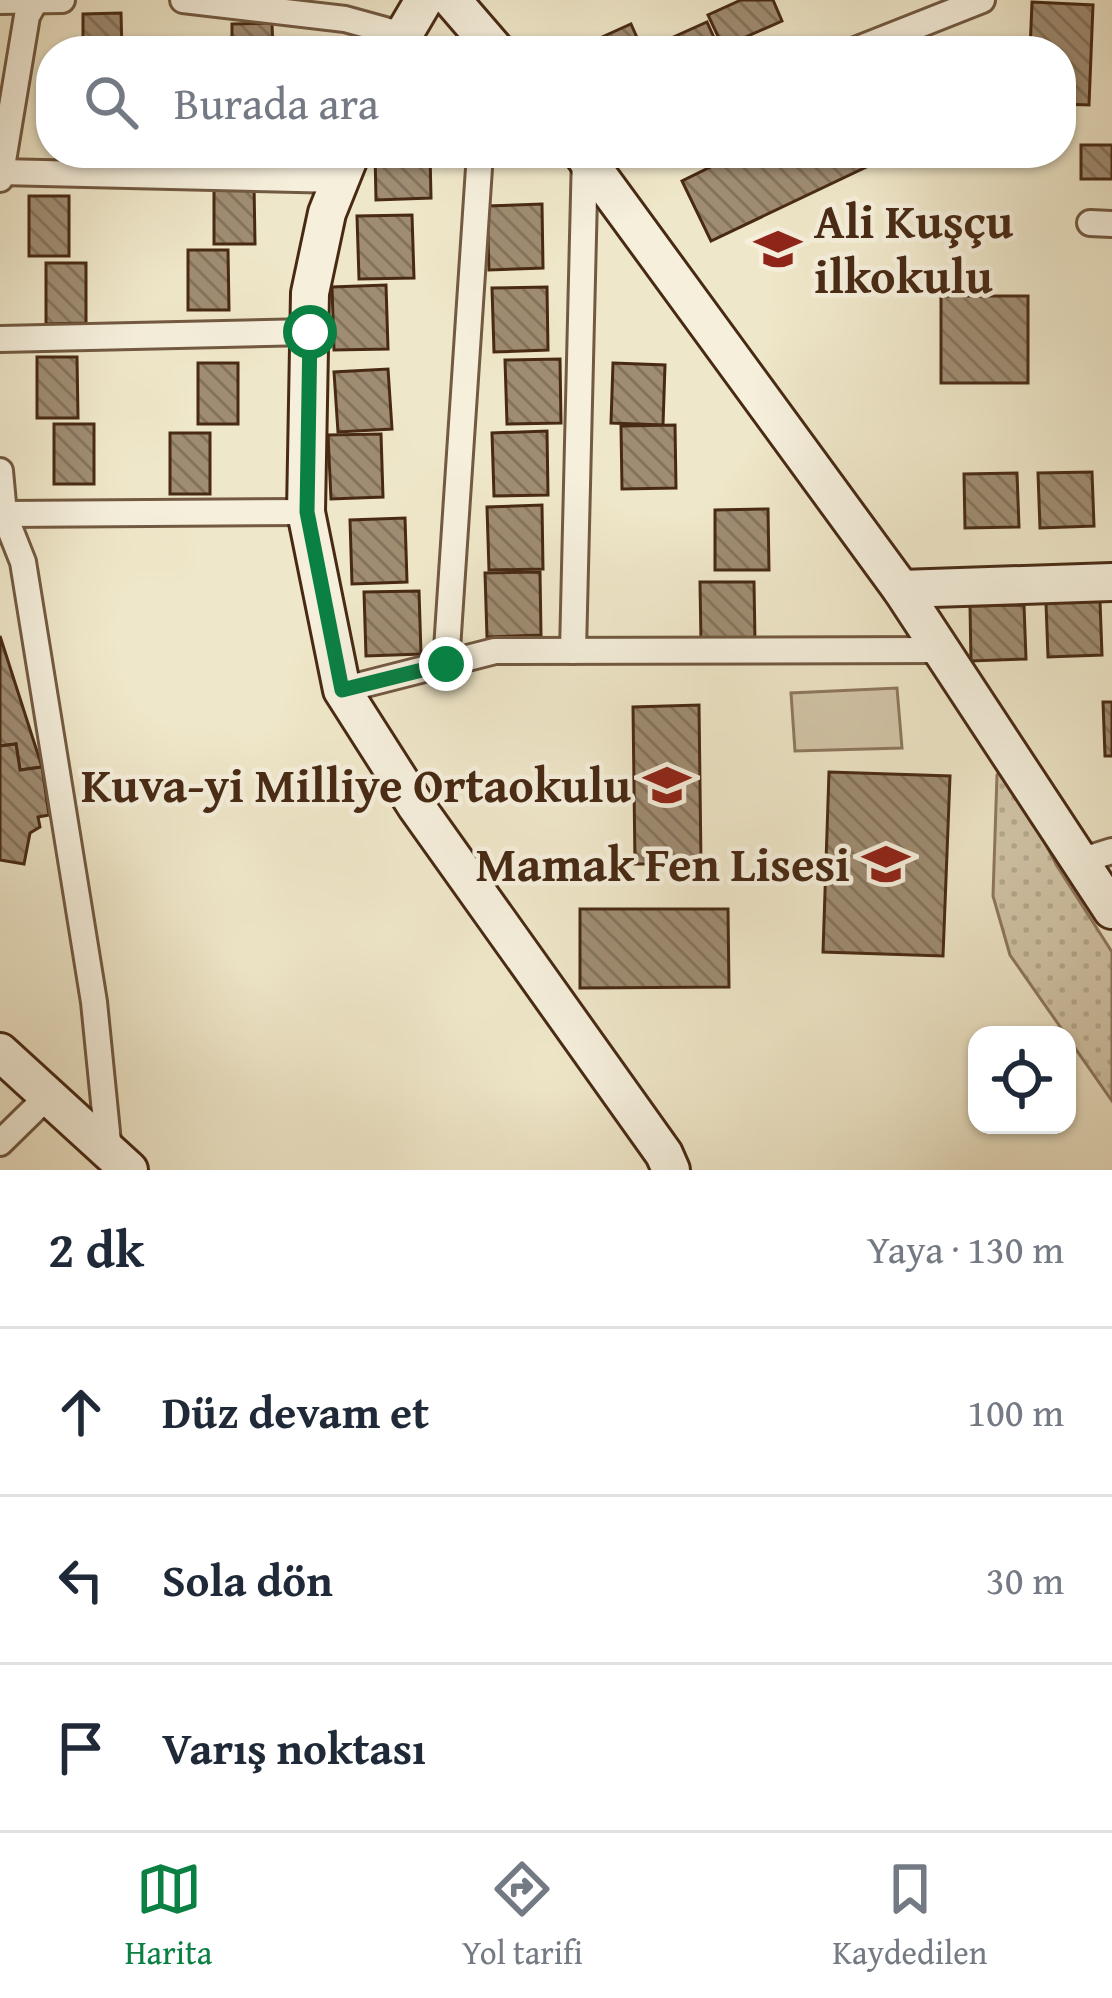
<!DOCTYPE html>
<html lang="tr">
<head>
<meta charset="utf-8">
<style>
  body { margin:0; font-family:"Gentium Book Plus",serif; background:#f6f6f7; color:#1f2937 }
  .controls { position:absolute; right:36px; bottom:36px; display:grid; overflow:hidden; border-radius:24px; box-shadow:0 3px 9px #0004 }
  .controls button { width:108px; height:108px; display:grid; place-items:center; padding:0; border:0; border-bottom:3px solid #e0e1e3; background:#fff; color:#1f2937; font:60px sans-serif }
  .stop { position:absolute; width:36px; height:36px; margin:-27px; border:9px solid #0b8043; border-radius:50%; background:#fff }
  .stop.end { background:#0b8043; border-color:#fff; box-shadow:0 3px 12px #0008 }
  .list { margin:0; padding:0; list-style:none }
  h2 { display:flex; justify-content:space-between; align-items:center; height:156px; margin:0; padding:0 48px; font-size:51px }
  h2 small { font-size:39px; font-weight:400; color:#747a83 }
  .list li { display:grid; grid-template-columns:78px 1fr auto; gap:36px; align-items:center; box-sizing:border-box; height:168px; padding:0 48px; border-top:3px solid #e0e1e3 }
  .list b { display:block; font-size:45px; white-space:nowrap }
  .list em { font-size:39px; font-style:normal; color:#747a83 }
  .icon { flex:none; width:66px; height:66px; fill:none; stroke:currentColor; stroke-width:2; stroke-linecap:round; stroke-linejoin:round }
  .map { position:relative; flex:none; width:1112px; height:1170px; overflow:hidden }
  .search { position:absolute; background:#fff; box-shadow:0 3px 9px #0004; left:36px; right:36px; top:36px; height:132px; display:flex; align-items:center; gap:30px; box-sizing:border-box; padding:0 42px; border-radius:48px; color:#747a83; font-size:45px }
  .sheet { height:660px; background:#fff }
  nav { display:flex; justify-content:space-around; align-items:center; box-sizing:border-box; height:168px; border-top:3px solid #e0e1e3; background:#fff; font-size:33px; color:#747a83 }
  nav a { display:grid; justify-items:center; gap:6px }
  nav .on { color:#0b8043 }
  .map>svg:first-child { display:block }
</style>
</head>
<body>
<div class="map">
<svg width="1112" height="1170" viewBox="0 0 1112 1170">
  <defs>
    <pattern id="grass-dots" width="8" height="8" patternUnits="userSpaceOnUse" patternTransform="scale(3)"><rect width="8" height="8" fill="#d3c7aa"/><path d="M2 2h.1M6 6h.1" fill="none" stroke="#b7ab91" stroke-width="1.8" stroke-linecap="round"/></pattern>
    <pattern id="building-back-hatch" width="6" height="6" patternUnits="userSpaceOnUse" patternTransform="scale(3)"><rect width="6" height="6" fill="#9f8c72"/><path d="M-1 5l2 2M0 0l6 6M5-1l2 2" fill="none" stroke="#84735c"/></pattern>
  </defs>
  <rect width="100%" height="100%" fill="#efe7c9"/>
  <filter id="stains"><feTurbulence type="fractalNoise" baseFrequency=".00167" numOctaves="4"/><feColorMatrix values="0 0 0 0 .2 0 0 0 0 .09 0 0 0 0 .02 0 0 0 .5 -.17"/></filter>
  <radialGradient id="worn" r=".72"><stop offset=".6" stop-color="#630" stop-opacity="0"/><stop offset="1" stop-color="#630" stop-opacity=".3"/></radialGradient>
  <polygon fill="url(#grass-dots)" stroke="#8e785f" stroke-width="3" points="1006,767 1057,866 1112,952 1112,1101 1010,955 993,896 997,775"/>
  <polygon fill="#d3c7aa" stroke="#8e785f" stroke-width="3" points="897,688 902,748 795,751 791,693"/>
  <g fill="url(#building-back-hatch)" stroke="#482a14" stroke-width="3">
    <polygon points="741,0 773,0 782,21 723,47 708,15"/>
    <polygon points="1032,2 1093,5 1089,105 1061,104 1061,51 1030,51"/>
    <polygon points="121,13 122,51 83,51 83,14"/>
    <polygon points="707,22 720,51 648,51 647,49"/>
    <polygon points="272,23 273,51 232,51 232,24"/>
    <polygon points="631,24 643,51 571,51"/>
    <rect x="1081" y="145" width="31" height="34"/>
    <polygon points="375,153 430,153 431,198 376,200"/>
    <polygon points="739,153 878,153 881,160 711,241 682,181"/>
    <polygon points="214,184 254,184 255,244 214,244"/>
    <rect x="29" y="196" width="40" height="60"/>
    <polygon points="542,204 543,268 489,270 487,206"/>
    <polygon points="412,215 414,278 359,279 357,216"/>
    <polygon points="188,250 228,250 229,310 188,310"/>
    <polygon points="46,263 86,263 86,323 46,324"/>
    <polygon points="386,285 388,349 334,350 332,287"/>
    <polygon points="547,287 548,350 494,352 492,288"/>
    <rect x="941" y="296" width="87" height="87"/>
    <polygon points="37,357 77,357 78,418 37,418"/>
    <polygon points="560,359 561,423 507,424 505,360"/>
    <rect x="198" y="363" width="40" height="61"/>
    <polygon points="613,363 665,365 663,425 611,423"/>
    <polygon points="388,369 392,429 338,432 334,372"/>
    <rect x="54" y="424" width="40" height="60"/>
    <polygon points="675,425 676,488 622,489 621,426"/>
    <polygon points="547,431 548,495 494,496 492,433"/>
    <rect x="170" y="433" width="40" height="61"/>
    <polygon points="381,434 383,497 331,499 328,435"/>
    <polygon points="1092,472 1094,526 1040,528 1038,473"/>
    <polygon points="1017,473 1019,527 965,528 964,474"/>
    <polygon points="542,505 543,569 489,570 487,507"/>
    <polygon points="768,509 769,570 715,570 715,510"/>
    <polygon points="405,518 407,582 352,584 350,520"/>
    <polygon points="540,572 541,635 487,637 485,573"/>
    <polygon points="700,582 754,582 755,642 701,642"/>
    <polygon points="419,591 421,654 366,656 364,592"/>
    <polygon points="1100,601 1102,655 1048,657 1046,603"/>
    <polygon points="1024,605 1026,659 971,661 970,606"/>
    <polygon points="0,636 42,767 20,770 16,744 0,746"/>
    <polygon points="1103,702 1112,702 1112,756 1105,756"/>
    <polygon points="699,705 701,864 635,864 633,707"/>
    <polygon points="16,744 20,770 42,767 49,815 38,817 40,827 30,833 24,864 0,860 0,746"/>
    <polygon points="829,772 950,776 943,956 823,952"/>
    <polygon points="580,909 728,909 729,987 580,988"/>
  </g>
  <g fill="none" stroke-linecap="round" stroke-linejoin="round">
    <defs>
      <g id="street">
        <polyline points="183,0 345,19 403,35"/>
        <polyline points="0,1 62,0"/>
        <polyline points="853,51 982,0"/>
        <polyline points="0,172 340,180"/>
        <polyline points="0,179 27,16 36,0"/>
        <polyline points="1090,223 1112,224"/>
        <polyline points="0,339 310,332"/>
        <polyline points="0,471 4,514 23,562 94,1002 109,1152"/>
        <polyline points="4,514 306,512"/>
        <polyline points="573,651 585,154"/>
        <polyline points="446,664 480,153"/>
        <polyline points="342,690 495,651 942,650"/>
        <polyline points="1080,861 1112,851"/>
        <polyline points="0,1143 48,1096"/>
      </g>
      <g id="secondary">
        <polyline points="452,0 496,51"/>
        <polyline points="394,51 424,0"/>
        <polyline points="351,153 327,213 310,293 306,512 342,690 416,806 664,1154 671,1170"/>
        <polyline points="582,153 901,589 1112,910"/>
        <polyline points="901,589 1112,582"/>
        <polyline points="0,1052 129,1170"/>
      </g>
    </defs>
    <use href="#street" stroke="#725941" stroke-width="30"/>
    <use href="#secondary" stroke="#482a14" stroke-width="42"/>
    <use href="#street" stroke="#f5efdc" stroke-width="24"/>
    <use href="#secondary" stroke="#f5efdc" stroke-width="36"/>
  </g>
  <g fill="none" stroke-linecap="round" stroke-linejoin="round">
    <polyline stroke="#0b8043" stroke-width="15" points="310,332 307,512 342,690 446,664"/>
  </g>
  <defs>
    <symbol id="school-bare" viewBox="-9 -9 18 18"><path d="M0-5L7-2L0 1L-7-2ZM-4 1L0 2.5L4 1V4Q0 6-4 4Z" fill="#8f2418" stroke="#f5efdc" stroke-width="2.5" paint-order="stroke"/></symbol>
  </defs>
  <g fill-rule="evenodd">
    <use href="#school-bare" x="745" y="216" width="66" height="66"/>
    <use href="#school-bare" x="634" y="752" width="66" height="66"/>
    <use href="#school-bare" x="853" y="831" width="66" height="66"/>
  </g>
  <g text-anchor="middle" stroke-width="9" stroke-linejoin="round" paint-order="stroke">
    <g font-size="48" font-weight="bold" fill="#482a14" stroke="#f5efdc" text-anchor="end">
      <text x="814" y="238" text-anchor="start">Ali Kuşçu<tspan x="814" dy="55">ilkokulu</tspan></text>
      <text x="631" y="802">Kuva-yi Milliye Ortaokulu</text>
      <text x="850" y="881">Mamak Fen Lisesi</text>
    </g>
  </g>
  <rect width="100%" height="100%" filter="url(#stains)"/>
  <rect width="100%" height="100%" fill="url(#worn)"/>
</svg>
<div class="controls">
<button><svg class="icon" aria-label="locate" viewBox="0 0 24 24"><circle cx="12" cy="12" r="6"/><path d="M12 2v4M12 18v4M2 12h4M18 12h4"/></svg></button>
</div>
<div class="stop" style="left:310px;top:332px"></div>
<div class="stop end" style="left:446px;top:664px"></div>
<div class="search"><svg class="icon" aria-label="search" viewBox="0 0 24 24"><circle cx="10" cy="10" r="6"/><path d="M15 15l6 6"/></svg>Burada ara</div>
</div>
<section class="sheet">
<h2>2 dk<small>Yaya · 130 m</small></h2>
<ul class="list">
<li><svg class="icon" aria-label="ahead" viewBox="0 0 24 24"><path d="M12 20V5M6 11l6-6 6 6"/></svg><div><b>Düz devam et</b></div><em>100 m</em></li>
<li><svg class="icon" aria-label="left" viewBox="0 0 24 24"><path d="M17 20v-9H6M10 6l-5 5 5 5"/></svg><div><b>Sola dön</b></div><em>30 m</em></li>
<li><svg class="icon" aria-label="arrive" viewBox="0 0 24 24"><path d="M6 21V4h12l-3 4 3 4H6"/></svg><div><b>Varış noktası</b></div></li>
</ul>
</section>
<nav>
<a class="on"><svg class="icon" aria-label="map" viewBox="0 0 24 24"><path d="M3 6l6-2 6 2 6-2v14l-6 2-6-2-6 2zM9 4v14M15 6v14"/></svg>Harita</a>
<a><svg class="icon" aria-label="directions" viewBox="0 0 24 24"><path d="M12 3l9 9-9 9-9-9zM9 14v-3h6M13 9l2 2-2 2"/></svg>Yol tarifi</a>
<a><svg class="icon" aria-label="saved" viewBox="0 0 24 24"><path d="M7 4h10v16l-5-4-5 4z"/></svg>Kaydedilen</a>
</nav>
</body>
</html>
